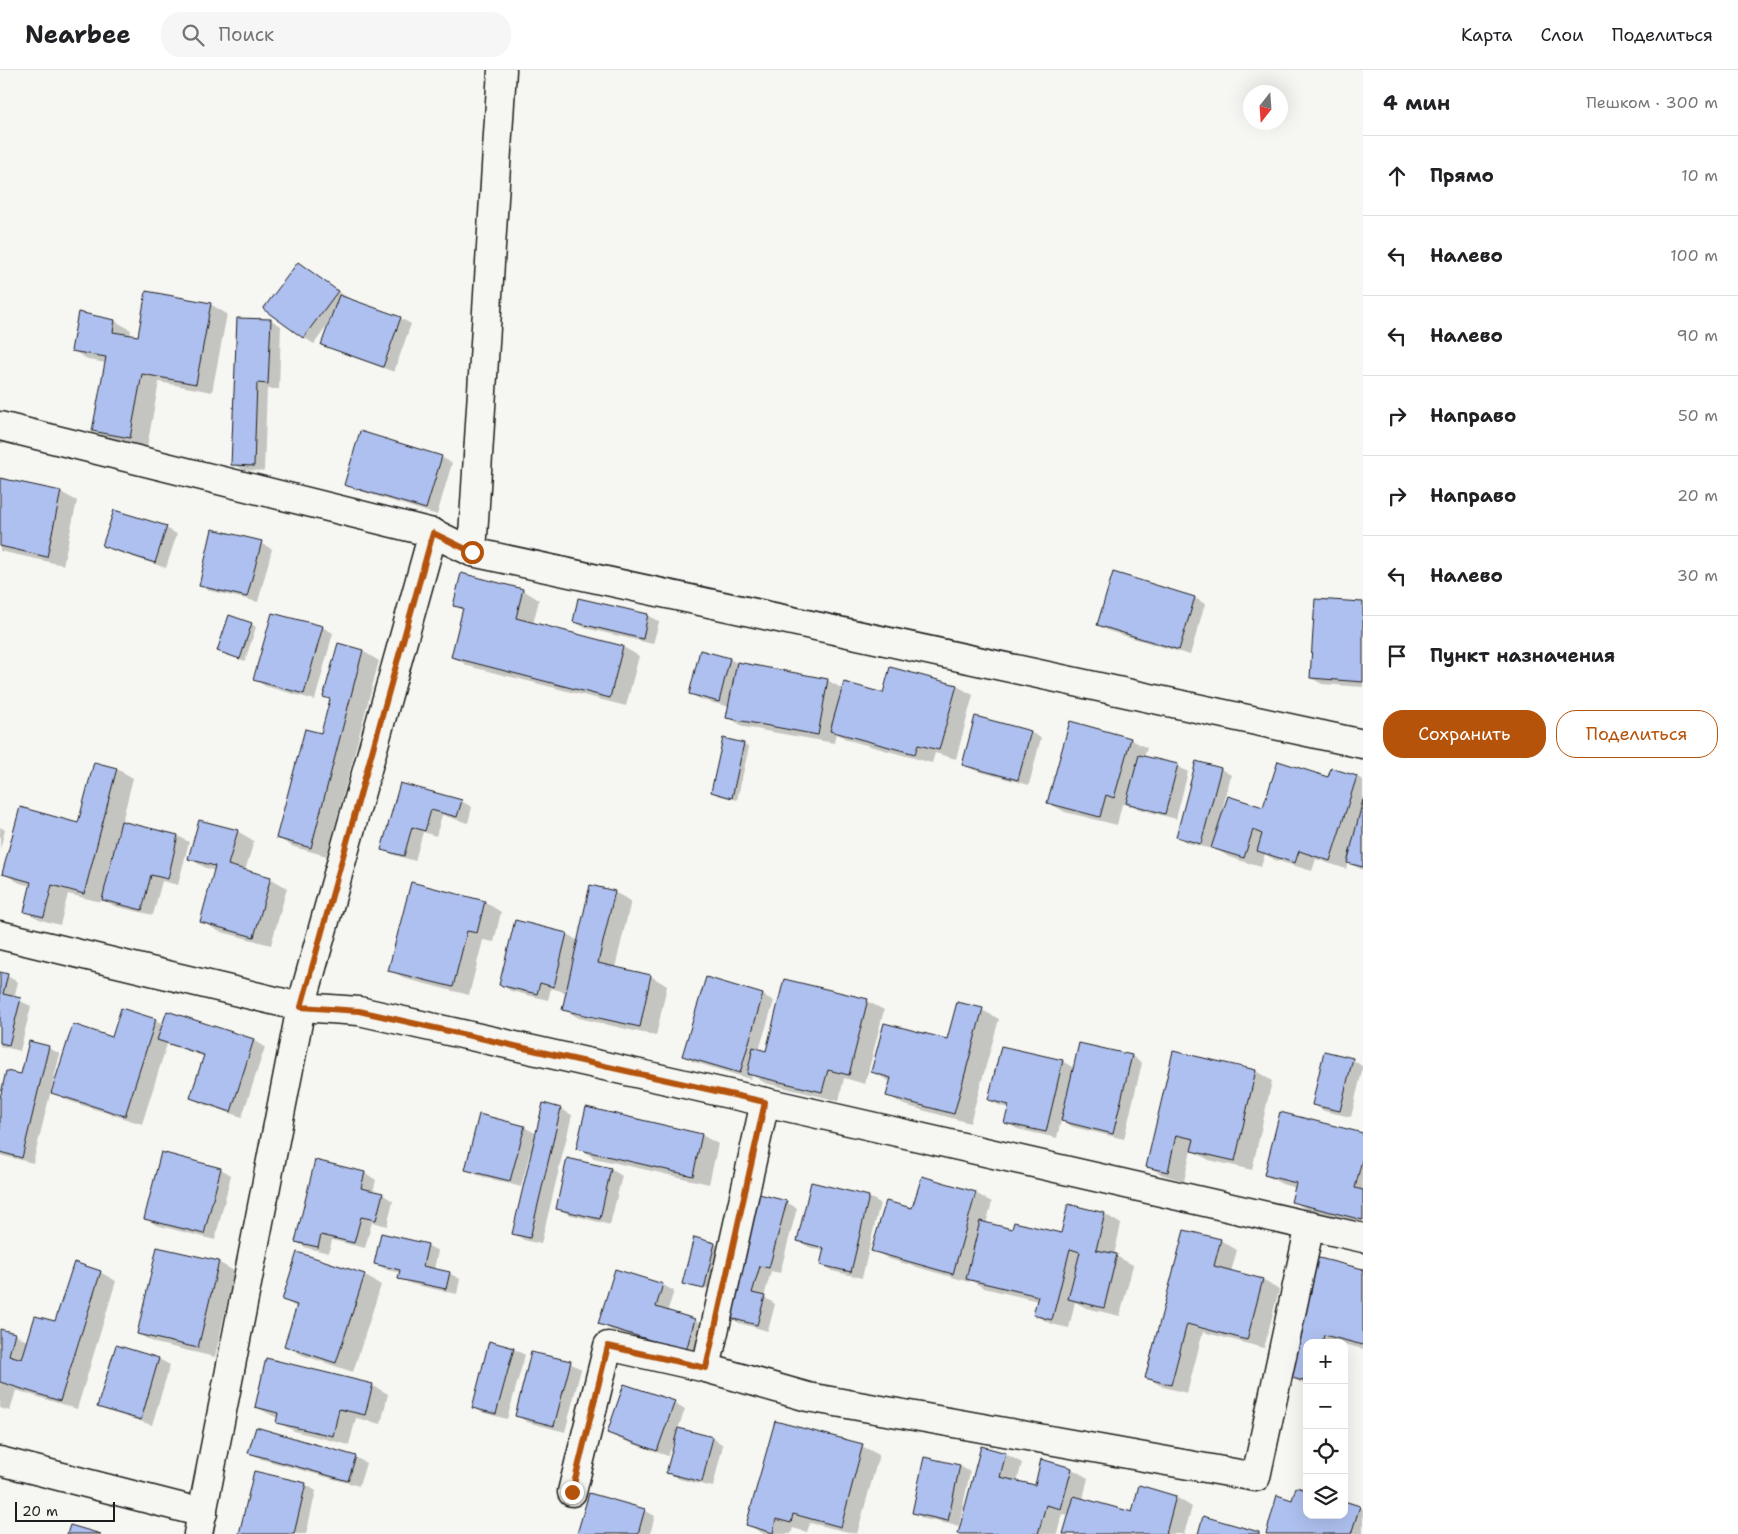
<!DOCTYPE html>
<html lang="ru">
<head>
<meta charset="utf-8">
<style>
  body { margin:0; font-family:"Shantell Sans",sans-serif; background:#f6f6f6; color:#202124 }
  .controls { position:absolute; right:15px; bottom:15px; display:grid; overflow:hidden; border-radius:10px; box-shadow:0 5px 20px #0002 }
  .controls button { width:45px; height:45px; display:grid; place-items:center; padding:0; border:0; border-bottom:1px solid #e0e0e0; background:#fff; color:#202124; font:25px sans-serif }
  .compass { position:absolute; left:1243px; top:15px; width:45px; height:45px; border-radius:50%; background:#fff; box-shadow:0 5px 20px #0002; rotate:197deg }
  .scale { position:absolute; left:15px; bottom:12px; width:100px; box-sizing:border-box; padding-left:5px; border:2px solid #1c1c1c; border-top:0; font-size:14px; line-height:18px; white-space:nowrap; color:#1c1c1c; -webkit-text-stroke:4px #f6f6f2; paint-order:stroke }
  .stop { position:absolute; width:15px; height:15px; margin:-11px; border:4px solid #b45309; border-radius:50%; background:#fff }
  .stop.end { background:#b45309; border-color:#fff; box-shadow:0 1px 5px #0008 }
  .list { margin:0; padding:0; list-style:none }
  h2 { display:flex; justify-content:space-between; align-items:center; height:65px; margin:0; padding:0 20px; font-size:21px }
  h2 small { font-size:16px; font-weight:400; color:#757577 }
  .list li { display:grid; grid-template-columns:32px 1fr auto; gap:15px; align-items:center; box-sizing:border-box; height:80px; padding:0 20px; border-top:1px solid #e0e0e0 }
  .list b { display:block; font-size:19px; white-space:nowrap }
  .list em { font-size:16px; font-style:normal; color:#757577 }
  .actions { display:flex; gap:10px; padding:15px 20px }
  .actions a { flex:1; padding:11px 0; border:1px solid #b45309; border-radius:20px; text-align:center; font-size:18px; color:#b45309 }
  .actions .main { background:#b45309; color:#fff }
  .icon { flex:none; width:28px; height:28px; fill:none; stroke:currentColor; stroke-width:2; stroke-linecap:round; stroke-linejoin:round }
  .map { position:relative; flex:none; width:1363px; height:1464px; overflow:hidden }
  header { display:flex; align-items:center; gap:30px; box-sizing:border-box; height:70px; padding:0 25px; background:#fff; border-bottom:1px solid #e0e0e0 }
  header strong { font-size:24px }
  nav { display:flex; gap:28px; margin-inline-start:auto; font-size:18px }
  .search { width:350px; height:45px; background:#f6f6f6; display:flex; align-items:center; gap:12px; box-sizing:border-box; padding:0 18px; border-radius:20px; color:#757577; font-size:19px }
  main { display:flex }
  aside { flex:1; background:#fff }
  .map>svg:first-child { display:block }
</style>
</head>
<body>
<header>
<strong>Nearbee</strong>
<div class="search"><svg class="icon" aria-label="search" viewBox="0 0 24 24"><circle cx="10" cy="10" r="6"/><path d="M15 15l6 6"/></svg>Поиск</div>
<nav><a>Карта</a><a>Слои</a><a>Поделиться</a></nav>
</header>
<main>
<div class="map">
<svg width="1363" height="1464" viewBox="0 0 1363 1464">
  <rect width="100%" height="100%" fill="#f6f6f2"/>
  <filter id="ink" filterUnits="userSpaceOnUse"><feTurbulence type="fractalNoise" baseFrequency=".02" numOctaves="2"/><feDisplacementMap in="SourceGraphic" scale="10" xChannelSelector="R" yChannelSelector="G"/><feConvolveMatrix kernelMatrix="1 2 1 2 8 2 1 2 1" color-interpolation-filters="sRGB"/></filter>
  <g filter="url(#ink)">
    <g fill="#0003">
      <polygon points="298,193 348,228 400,248 411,254 394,302 334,280 323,274 330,252 314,274 303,267"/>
      <polygon points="210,234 227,244 212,322 159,312 147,377 109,370 93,361 106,293 89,290 72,280 115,251 131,260 130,266 139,268"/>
      <polygon points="271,250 281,256 279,319 267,319 264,401 244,400 233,394"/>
      <polygon points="441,387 452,393 437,445 357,420 346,414"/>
      <polygon points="0,409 61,422 77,431 63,495 0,481"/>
      <polygon points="166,458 177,464 166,498 115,481 104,475"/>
      <polygon points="261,473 272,479 258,532 211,521 200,515"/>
      <polygon points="462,505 523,520 539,530 533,554 623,577 639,586 626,636 468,596 452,586 464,541 454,535"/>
      <polygon points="1195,528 1205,534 1190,585 1109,561 1098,555"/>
      <polygon points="579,530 648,545 659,552 653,574 585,558 574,551"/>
      <polygon points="1363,533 1363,617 1322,614 1311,608"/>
      <polygon points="251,554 256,557 245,591 219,581"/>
      <polygon points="322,557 333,563 315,630 265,616 255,610"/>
      <polygon points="339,574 363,581 379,591 327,786 294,777 277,768 322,664 331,630 325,627"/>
      <polygon points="701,582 730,589 738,594 827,610 843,619 884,624 957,616 973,625 956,689 935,683 932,693 848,670 836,663 834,673 744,657 728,647 730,637 702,630 691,624"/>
      <polygon points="1030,662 1041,668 1029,715 974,700 963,694"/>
      <polygon points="724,669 744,674 749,677 737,730 717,725 712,722"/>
      <polygon points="1130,669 1147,678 1144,687 1177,696 1188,702 1176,749 1139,739 1131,735 1131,736 1122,734 1117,755 1065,742 1049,733"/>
      <polygon points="117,699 133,708 122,752 178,766 189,772 178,815 162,811 153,845 114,836 102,828 101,832 68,824 60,855 41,850 25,841 31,816 20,813 4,804 79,754"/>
      <polygon points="1221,699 1231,705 1222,741 1224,742 1264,738 1329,709 1357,707 1363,710 1363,800 1348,793 1346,799 1316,789 1312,801 1275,790 1265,784 1261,797 1229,787 1213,777 1212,779 1188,773 1177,767"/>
      <polygon points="401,714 461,731 472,737 468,753 442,745 436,766 423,762 415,791 394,785 383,779"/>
      <polygon points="0,757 5,760 0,779"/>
      <polygon points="237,761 254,771 245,801 270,808 287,818 271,875 218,861 201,851 215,801 206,798 190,789"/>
      <polygon points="411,814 485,832 501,842 494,872 483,870 469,925 406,909 390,900"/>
      <polygon points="614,822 631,831 615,898 651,906 667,916 656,966 579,948 563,939 567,923 551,918 548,930 511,921 501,915 516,852 567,864 578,871"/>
      <polygon points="0,904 7,906 18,912 14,928 31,936 20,981 0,976"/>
      <polygon points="707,908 763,925 774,931 759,980 767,982 867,931 884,940 865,1014 844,1008 839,1031 765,1013 752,1005 750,1009 694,992 684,986"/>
      <polygon points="982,940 999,949 970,1053 904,1035 888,1025 891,1012 872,1002 948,971"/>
      <polygon points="168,942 254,970 265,977 242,1047 202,1034 192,1028 205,987 167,974 142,1054 69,1031 53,1022 113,969 155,950 164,955"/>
      <polygon points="30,973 49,978 60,984 33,1093 0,1085 0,1033 22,1006"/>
      <polygon points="1173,982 1256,1001 1272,1011 1252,1100 1209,1090 1191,1080 1184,1111 1163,1105 1147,1096"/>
      <polygon points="1132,986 1142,993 1124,1069 1073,1057 1061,1050 1057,1068 1017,1059 1006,1052 1009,1038 1000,1036 989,1030 1062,991 1074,998"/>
      <polygon points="1352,989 1363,997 1351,1047 1324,1041 1313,1034"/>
      <polygon points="544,1035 561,1039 572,1045 541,1174 524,1170 513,1163 532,1083 530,1082 521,1117 477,1105 466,1099 524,1057 537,1064"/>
      <polygon points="1363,1064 1363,1154 1309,1141 1293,1131 1296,1118 1282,1114 1265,1105"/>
      <polygon points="702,1065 718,1074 709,1114 594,1088 578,1078"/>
      <polygon points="568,1089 611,1099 622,1106 610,1155 568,1144 557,1138"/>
      <polygon points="315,1092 365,1103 376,1110 373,1122 382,1124 393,1131 387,1156 372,1152 365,1178 332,1170 329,1183 307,1178 296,1172"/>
      <polygon points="221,1099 231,1105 215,1170 156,1155 146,1148"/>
      <polygon points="812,1114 869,1127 880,1133 862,1208 832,1201 821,1194 824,1181 809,1177 799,1171"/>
      <polygon points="975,1123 992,1132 986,1154 1013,1160 1061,1165 1105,1144 1121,1154 1114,1185 1133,1195 1120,1246 1086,1238 1075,1232 1069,1258 1051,1254 1035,1245 1038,1231 984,1218 970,1210 969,1212 889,1189 873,1180 913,1140"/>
      <polygon points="786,1132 797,1138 780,1203 771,1201 764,1227 775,1234 768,1261 739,1253 728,1246"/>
      <polygon points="695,1169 715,1174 720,1177 710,1219 687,1214 687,1216 684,1214"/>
      <polygon points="1220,1170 1237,1180 1231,1202 1263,1210 1279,1220 1264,1278 1203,1262 1187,1323 1163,1317 1146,1307"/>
      <polygon points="427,1175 438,1181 434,1199 449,1203 460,1209 457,1224 411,1214 400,1208 401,1203 387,1200 376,1194"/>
      <polygon points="1316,1188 1363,1200 1363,1279 1344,1274 1344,1273 1307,1273 1307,1316 1287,1305"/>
      <polygon points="218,1192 234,1201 215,1287 155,1273 138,1264"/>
      <polygon points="616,1201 663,1215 674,1221 667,1242 695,1250 706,1257 697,1286 611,1260 600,1253"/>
      <polygon points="100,1202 116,1211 77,1339 16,1320 10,1341 0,1338 0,1260 15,1264 28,1272 55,1253"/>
      <polygon points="364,1205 381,1215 353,1302 302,1285 285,1275 297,1238 283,1229"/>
      <polygon points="490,1273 514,1279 525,1285 507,1349 484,1343 473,1337"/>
      <polygon points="159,1289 170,1295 152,1355 110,1342 99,1336"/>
      <polygon points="570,1293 581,1299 565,1362 527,1352 516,1345"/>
      <polygon points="372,1315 388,1324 381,1354 356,1348 349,1375 294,1361 278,1352 279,1348 273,1346 256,1337"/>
      <polygon points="674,1333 685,1339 678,1359 713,1368 723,1375 713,1417 679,1409 668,1402 675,1372 674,1371 668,1386 619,1369 608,1363"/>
      <polygon points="862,1376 879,1385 857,1464 810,1453 807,1462 793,1458 791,1464 764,1464 748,1455"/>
      <polygon points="250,1382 355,1387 366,1393 359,1416 261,1389"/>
      <polygon points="1006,1384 1022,1393 1017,1412 1035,1417 1042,1391 1072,1399 1088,1408 1083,1429 1133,1444 1140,1417 1176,1427 1192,1437 1184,1464 1064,1464 1070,1445 1062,1444 1057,1464 959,1464"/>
      <polygon points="960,1396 970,1402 959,1456 924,1449 913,1442"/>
      <polygon points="305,1414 316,1421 306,1464 240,1464"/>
      <polygon points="1293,1431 1307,1445 1344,1445 1359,1437 1363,1439 1363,1464 1267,1464"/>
      <polygon points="644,1440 655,1446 650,1464 578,1464"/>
    </g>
    <g fill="#aec0ef" stroke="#1c1c1c">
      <polygon points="298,192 338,221 303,268 263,239"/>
      <polygon points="146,221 211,233 196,314 142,304 130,368 92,361 106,287 71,281 78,242 115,250 113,262 138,266"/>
      <polygon points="339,225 401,247 383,297 321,275"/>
      <polygon points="237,248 271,249 268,314 257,313 254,396 231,395"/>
      <polygon points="360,361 442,386 426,439 344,415"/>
      <polygon points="0,408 61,421 47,487 0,476"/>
      <polygon points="114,440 167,456 155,493 102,476"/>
      <polygon points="212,459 262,471 247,527 199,516"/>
      <polygon points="1113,502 1195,527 1179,580 1097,555"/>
      <polygon points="461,503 523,519 516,548 623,576 610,628 451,587 463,538 453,536"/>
      <polygon points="578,528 648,544 643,569 573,552"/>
      <polygon points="1315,529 1363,532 1363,612 1310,608"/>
      <polygon points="272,543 323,556 304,624 253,610"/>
      <polygon points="229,545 252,553 240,589 217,581"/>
      <polygon points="338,573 363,580 311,778 276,768 305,659 321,663 330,629 323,627"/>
      <polygon points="700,580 730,588 719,632 689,624"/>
      <polygon points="737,592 828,609 818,665 726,648"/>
      <polygon points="890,597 957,615 939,680 918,675 915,684 830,661 844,612 883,623"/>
      <polygon points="975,646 1031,661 1018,710 962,695"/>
      <polygon points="1070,651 1131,668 1114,728 1106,725 1100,747 1047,733"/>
      <polygon points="723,668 744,673 732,728 711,722"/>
      <polygon points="1139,685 1178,694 1165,744 1126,733"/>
      <polygon points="1196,691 1221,698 1201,774 1176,767"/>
      <polygon points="1278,691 1328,707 1331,698 1357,706 1330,791 1299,781 1295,793 1257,781 1262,764 1253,760 1244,788 1211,778 1228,726 1263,737"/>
      <polygon points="94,692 117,698 84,824 52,815 44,847 24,842 31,812 2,804 20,737 78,753"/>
      <polygon points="400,713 462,730 457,747 431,740 425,761 412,757 404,786 381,780"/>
      <polygon points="1363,730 1363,797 1347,793"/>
      <polygon points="199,750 238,760 228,795 271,807 254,867 200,852 215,796 188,789"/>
      <polygon points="121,751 178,765 168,809 151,805 142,840 102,830"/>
      <polygon points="411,812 485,831 477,863 467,861 453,917 388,901"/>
      <polygon points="590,815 615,821 598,893 651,905 640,957 562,940"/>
      <polygon points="515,850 567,863 554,917 540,913 537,924 499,915"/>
      <polygon points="0,902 8,904 3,924 21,928 9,975 0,973"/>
      <polygon points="706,907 763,924 740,1003 682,986"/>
      <polygon points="784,909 868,929 849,1005 828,1000 822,1022 747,1004 753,977 766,981"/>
      <polygon points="957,932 983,938 954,1044 886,1026 891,1008 871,1002 884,953 947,969"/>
      <polygon points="121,938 156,949 125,1046 51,1023 73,954 112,967"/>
      <polygon points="167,941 254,969 231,1042 190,1028 204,985 157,970"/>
      <polygon points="29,971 49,976 22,1088 0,1082 0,1028 6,1001 21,1004"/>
      <polygon points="1079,973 1132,985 1113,1064 1061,1051"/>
      <polygon points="1001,976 1063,990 1046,1062 1004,1053 1009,1035 988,1030"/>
      <polygon points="1173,981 1256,1000 1235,1091 1191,1081 1194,1069 1176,1065 1168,1102 1146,1097"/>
      <polygon points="1324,981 1353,988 1340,1041 1312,1035"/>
      <polygon points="543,1033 561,1038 530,1168 512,1164"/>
      <polygon points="586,1037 702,1064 693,1106 576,1079"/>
      <polygon points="1280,1042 1363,1063 1363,1086 1355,1118 1363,1120 1363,1150 1291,1132 1296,1113 1264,1105"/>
      <polygon points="479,1044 525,1056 510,1111 465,1100"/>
      <polygon points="161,1082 221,1098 204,1164 144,1149"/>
      <polygon points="567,1088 611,1098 600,1149 556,1139"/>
      <polygon points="315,1090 365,1102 361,1118 383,1123 376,1150 361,1147 354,1173 321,1165 318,1177 295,1172"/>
      <polygon points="922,1106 976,1122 953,1204 871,1181 886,1131 912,1138"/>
      <polygon points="811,1112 869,1126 851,1202 820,1195 824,1178 797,1171"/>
      <polygon points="759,1124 787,1131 769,1198 760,1196 752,1223 765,1226 757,1255 726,1247"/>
      <polygon points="1068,1134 1105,1143 1096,1180 1117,1184 1104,1238 1068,1229 1080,1182 1070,1179 1052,1250 1033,1245 1038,1226 966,1209 980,1151 1012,1159 1014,1152 1061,1163"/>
      <polygon points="1184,1160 1221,1169 1214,1196 1263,1209 1247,1270 1187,1254 1171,1315 1145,1308"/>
      <polygon points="381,1163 428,1174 423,1196 450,1202 446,1219 398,1209 400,1200 374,1194"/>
      <polygon points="694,1167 715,1173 704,1219 682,1214"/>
      <polygon points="157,1177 219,1191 198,1278 137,1264"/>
      <polygon points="297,1182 365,1204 336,1293 284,1276 297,1235 282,1230"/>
      <polygon points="1315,1187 1363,1199 1363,1275 1324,1265 1322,1273 1307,1273 1307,1312 1285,1306"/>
      <polygon points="74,1192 101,1201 60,1331 0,1312 0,1259 15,1263 9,1285 22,1289 35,1246 55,1251"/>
      <polygon points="615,1199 663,1214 656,1237 695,1249 686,1281 598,1254"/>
      <polygon points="489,1271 514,1278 496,1344 472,1338"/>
      <polygon points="116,1275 159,1288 141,1350 97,1337"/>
      <polygon points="531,1282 571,1291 554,1356 515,1346"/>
      <polygon points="266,1288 373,1314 365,1345 339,1339 333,1366 276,1353 278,1343 255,1337"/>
      <polygon points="624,1314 675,1331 657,1381 607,1363"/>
      <polygon points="775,1351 863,1374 841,1457 793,1444 791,1453 776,1449 773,1463 746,1455"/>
      <polygon points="256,1357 356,1386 348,1411 248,1383"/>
      <polygon points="678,1358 713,1367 702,1412 666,1403"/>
      <polygon points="981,1376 1006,1383 1000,1407 1035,1415 1041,1389 1072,1398 1061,1439 1046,1435 1038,1464 958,1464"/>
      <polygon points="924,1387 960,1395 948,1451 912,1443"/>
      <polygon points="254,1401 306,1413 294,1464 239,1464"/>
      <polygon points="1139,1415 1176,1426 1166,1464 1063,1464 1074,1426 1132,1442"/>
      <polygon points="1296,1417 1307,1420 1307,1445 1344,1445 1344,1431 1360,1436 1351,1464 1266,1464 1277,1425 1292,1430"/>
      <polygon points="589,1423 645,1439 638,1464 577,1464"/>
      <polygon points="1203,1446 1259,1462 1259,1464 1198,1464"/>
      <polygon points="70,1455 101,1464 67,1464"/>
    </g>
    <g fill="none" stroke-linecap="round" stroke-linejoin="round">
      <defs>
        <g id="street">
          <polyline points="0,356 433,463 472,482 1363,674"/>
          <polyline points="472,482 502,0"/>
          <polyline points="0,865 301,937 359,941 765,1032 1363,1168"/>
          <polyline points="765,1032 706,1298 808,1327 1256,1407 1310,1155"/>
          <polyline points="0,1391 203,1443"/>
          <polyline points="572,1422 608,1276 706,1298"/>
          <polyline points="198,1464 301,937 433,463"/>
        </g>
      </defs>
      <use href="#street" stroke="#1c1c1c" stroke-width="31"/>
      <use href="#street" stroke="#f6f6f2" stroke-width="28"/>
    </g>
  </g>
  <g fill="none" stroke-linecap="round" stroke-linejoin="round" filter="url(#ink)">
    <polyline stroke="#b45309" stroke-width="6" points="472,482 433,463 301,937 359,941 765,1032 706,1298 608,1276 572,1422"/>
  </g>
</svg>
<div class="controls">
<button>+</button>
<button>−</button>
<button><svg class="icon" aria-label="locate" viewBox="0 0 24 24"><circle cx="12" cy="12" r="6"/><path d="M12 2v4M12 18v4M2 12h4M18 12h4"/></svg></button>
<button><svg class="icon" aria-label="layers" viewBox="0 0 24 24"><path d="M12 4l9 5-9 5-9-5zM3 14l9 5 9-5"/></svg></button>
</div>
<svg class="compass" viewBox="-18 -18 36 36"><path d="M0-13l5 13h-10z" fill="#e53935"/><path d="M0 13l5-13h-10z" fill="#757577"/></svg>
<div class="scale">20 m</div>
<div class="stop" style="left:472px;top:482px"></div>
<div class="stop end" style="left:572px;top:1422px"></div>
</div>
<aside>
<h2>4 мин<small>Пешком · 300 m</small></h2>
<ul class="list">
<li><svg class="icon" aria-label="ahead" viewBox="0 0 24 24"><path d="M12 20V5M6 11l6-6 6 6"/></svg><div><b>Прямо</b></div><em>10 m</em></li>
<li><svg class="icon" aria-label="left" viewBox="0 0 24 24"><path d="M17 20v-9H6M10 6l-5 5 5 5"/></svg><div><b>Налево</b></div><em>100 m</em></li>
<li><svg class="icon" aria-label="left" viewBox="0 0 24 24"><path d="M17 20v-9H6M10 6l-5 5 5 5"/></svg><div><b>Налево</b></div><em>90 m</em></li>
<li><svg class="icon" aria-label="right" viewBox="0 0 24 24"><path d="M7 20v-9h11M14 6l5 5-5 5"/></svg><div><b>Направо</b></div><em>50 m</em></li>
<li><svg class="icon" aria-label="right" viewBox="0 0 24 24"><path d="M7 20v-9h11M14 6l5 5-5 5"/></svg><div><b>Направо</b></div><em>20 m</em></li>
<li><svg class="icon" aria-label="left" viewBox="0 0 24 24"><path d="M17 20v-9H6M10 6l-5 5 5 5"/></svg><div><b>Налево</b></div><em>30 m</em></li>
<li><svg class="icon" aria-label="arrive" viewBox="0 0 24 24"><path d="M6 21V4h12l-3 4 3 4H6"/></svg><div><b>Пункт назначения</b></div></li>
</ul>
<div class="actions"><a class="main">Сохранить</a><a>Поделиться</a></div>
</aside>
</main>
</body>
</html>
